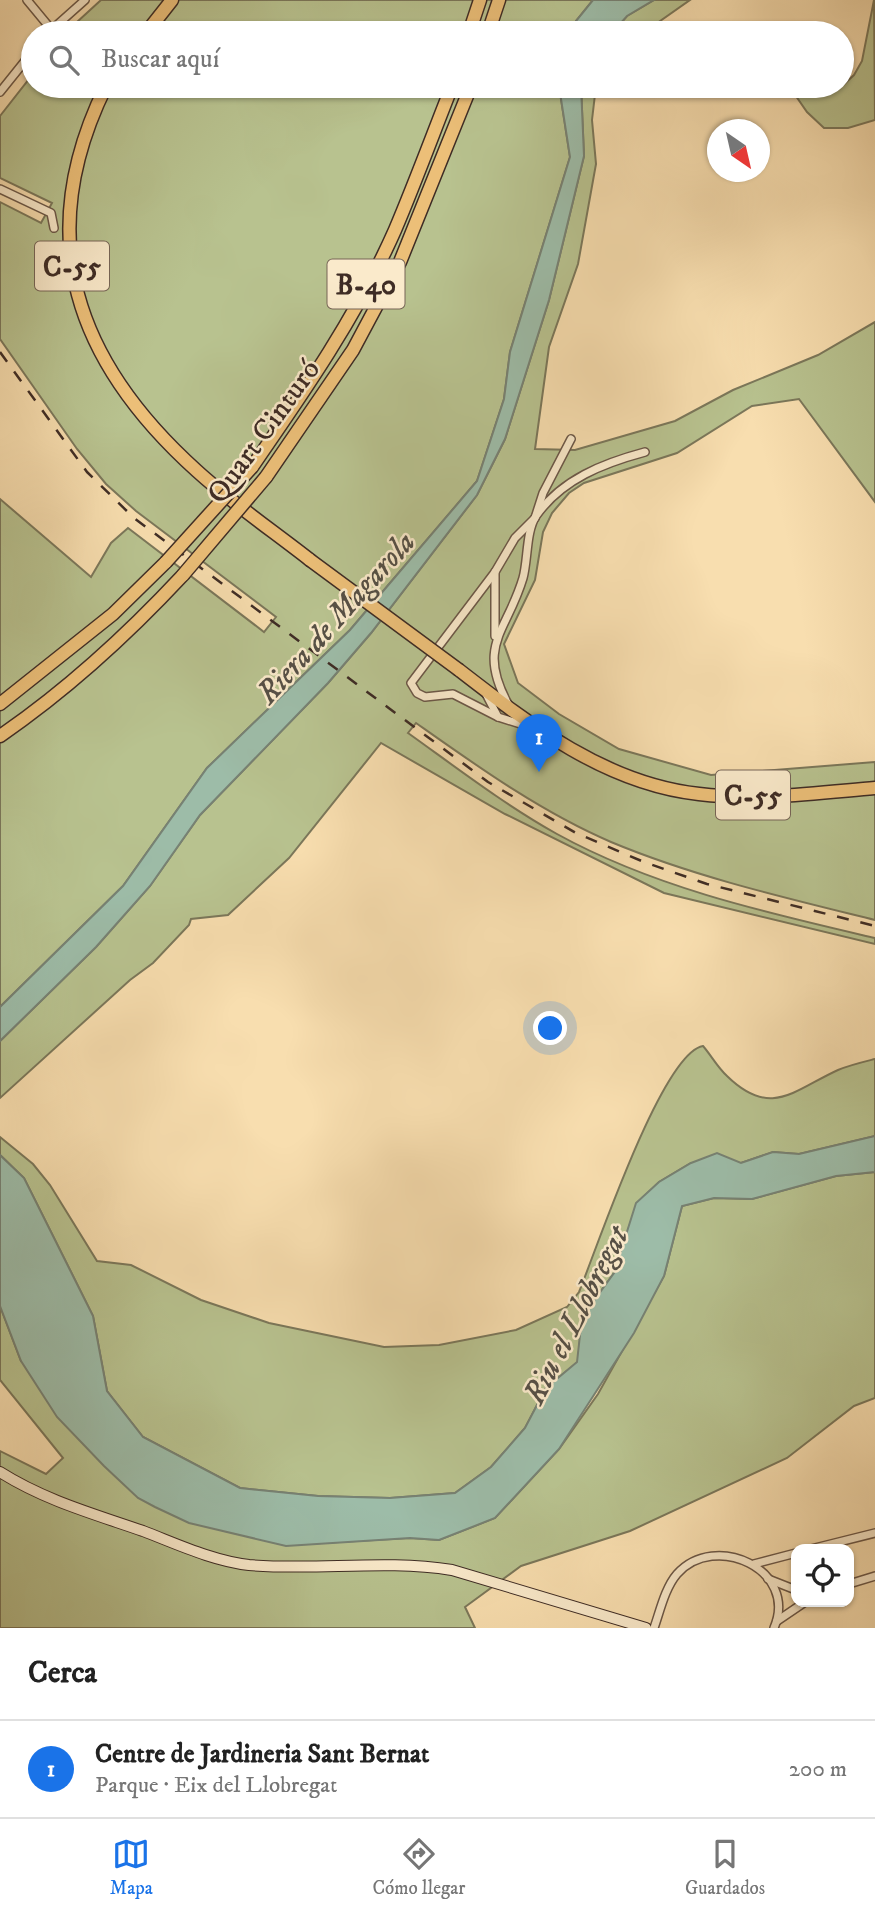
<!DOCTYPE html>
<html lang="es">
<head>
<meta charset="utf-8">
<style>
  body { margin:0; font-family:"IM FELL DW Pica",serif; background:#f6f6f6; color:#222 }
  .controls { position:absolute; right:21px; bottom:21px; display:grid; overflow:hidden; border-radius:14px; box-shadow:0 2px 5px #0004 }
  .controls button { width:63px; height:63px; display:grid; place-items:center; padding:0; border:0; border-bottom:2px solid #e0e0e0; background:#fff; color:#222; font:35px sans-serif }
  .compass { position:absolute; left:707px; top:119px; width:63px; height:63px; border-radius:50%; background:#fff; box-shadow:0 2px 5px #0004; rotate:146deg }
  .you { position:absolute; left:551px; top:1029px; width:24px; height:24px; margin:-18px; border:5px solid #fff; border-radius:50%; background:#1a73e8; box-shadow:0 0 0 10px #1a73e833 }
  .badge { display:grid; place-items:center; width:46px; height:46px; border-radius:50%; background:#1a73e8; color:#fff; font-size:23px; font-weight:700 }
  .pin { position:absolute; translate:-50% -58px; filter:drop-shadow(0 2px 4px #0008) }
  .pin::after { content:''; position:absolute; top:37px; width:24px; height:21px; background:inherit; clip-path:polygon(0 0,100% 0,50% 100%) }
  .list { margin:0; padding:0; list-style:none }
  h2 { display:flex; justify-content:space-between; align-items:center; height:91px; margin:0; padding:0 28px; font-size:30px }
  h2 small { font-size:23px; font-weight:400; color:#767676 }
  .list li { display:grid; grid-template-columns:46px 1fr auto; gap:21px; align-items:center; box-sizing:border-box; height:98px; padding:0 28px; border-top:2px solid #e0e0e0 }
  .list b { display:block; font-size:26px; white-space:nowrap }
  .list p { margin:0; font-size:23px; white-space:nowrap; color:#767676 }
  .list em { font-size:23px; font-style:normal; color:#767676 }
  .icon { flex:none; width:38px; height:38px; fill:none; stroke:currentColor; stroke-width:2; stroke-linecap:round; stroke-linejoin:round }
  .map { position:relative; flex:none; width:875px; height:1628px; overflow:hidden }
  .search { position:absolute; background:#fff; box-shadow:0 2px 5px #0004; left:21px; right:21px; top:21px; height:77px; display:flex; align-items:center; gap:18px; box-sizing:border-box; padding:0 24px; border-radius:38px; color:#767676; font-size:26px }
  .sheet { height:189px; background:#fff }
  nav { display:flex; justify-content:space-around; align-items:center; box-sizing:border-box; height:98px; border-top:2px solid #e0e0e0; background:#fff; font-size:19px; color:#767676 }
  nav a { display:grid; justify-items:center; gap:4px }
  nav .on { color:#1a73e8 }
  .map>svg:first-child { display:block }
</style>
</head>
<body>
<div class="map">
<svg width="875" height="1628" viewBox="0 0 875 1628">
  <rect width="100%" height="100%" fill="#f8deaf"/>
  <filter id="stains"><feTurbulence type="fractalNoise" baseFrequency=".00286" numOctaves="4"/><feColorMatrix values="0 0 0 0 .2 0 0 0 0 .09 0 0 0 0 .02 0 0 0 .5 -.17"/></filter>
  <radialGradient id="worn" r=".72"><stop offset=".6" stop-color="#630" stop-opacity="0"/><stop offset="1" stop-color="#630" stop-opacity=".3"/></radialGradient>
  <g fill="#b8c28f" stroke="#7b775a" stroke-width="2">
    <polygon points="101,0 593,0 576,21 571,33 65,33"/>
    <polygon points="654,0 690,0 643,33 612,33 627,16"/>
    <polygon points="874,0 875,120 848,128 824,128 807,112 789,86 842,86 854,75 862,61"/>
    <polygon points="33,74 33,86 559,86 570,157 510,352 504,399 477,481 350,630 207,768 123,886 0,1007 0,499 91,577 111,543 128,528 264,632 276,617 136,511 106,484 77,449 0,339 0,202 41,223 52,203 0,178 0,116"/>
    <path d="M581,86H596L592,120L596,164L578,264L549,347L535,449L575,450L675,421L733,390L818,355L875,322V502L799,399L752,406L677,453L584,483L569,493L552,513L543,532L535,580L504,644L518,683L559,714L619,749L711,775L875,762V920C786,898 695,877 611,842C541,812 477,766 416,723L408,733C457,768 505,805 557,834C655,888 768,913 875,938V944L664,893L505,814L381,743L289,858L228,915L191,919L189,925L153,963L130,980L0,1098V1041L96,947L150,886L200,815L328,683L371,633L477,495L505,439L549,300L584,156Z"/>
    <path d="M703,1046C711,1055 717,1067 727,1076C771,1119 794,1090 838,1070C850,1065 863,1062 875,1059V1136L799,1154L773,1152L741,1163H691L659,1182L637,1203L614,1273L582,1317L578,1362L546,1388L525,1428L491,1467L455,1493L390,1498L318,1496L240,1488L143,1437L107,1391L93,1316L24,1178L0,1155V1137L33,1164L50,1185L97,1261L131,1265L201,1300L269,1323L384,1347L439,1345L516,1330L567,1307L579,1292C597,1248 662,1053 703,1046Z"/>
    <polygon points="875,1172 875,1398 854,1406 787,1458 630,1531 521,1566 465,1607 475,1628 0,1628 0,1451 46,1474 63,1458 0,1380 0,1306 21,1361 286,1545 410,1538 439,1540 495,1518 559,1449 598,1394 664,1276 682,1206 714,1198 752,1199 836,1176"/>
  </g>
  <g fill="#9dbca8" stroke="#778274" stroke-width="2">
    <polygon points="593,0 654,0 627,16 612,33 571,33 576,21"/>
    <polygon points="559,86 581,86 584,156 549,300 505,439 477,495 371,633 328,683 200,815 150,886 96,947 0,1041 0,1007 123,886 207,768 350,630 477,481 504,399 510,352 570,157"/>
    <polygon points="875,1136 875,1172 836,1176 752,1199 714,1198 682,1206 664,1276 634,1333 559,1449 495,1518 439,1540 410,1538 286,1546 189,1523 155,1507 138,1498 104,1466 57,1417 21,1361 0,1306 0,1155 24,1178 93,1316 107,1391 143,1437 240,1488 318,1496 390,1498 455,1493 491,1467 525,1428 546,1388 577,1362 582,1317 614,1273 636,1203 659,1182 691,1163 717,1153 741,1163 773,1152 799,1154"/>
  </g>
  <g fill="none" stroke-linecap="round" stroke-linejoin="round">
    <defs>
      <g id="street">
        <polyline points="27,0 51,29"/>
        <polyline points="48,33 85,0"/>
        <polyline points="0,92 33,51"/>
        <polyline points="0,189 51,213 54,228"/>
        <polyline points="495,636 495,572"/>
        <polyline points="486,694 498,717"/>
        <path d="M508,704C476,645 507,632 523,578C528,560 526,531 536,516C562,479 604,463 645,452"/>
        <polyline points="530,727 498,717 453,694 425,697 417,693 411,683 495,572 515,538 535,518 543,493 571,439"/>
        <polyline points="811,1549 875,1533"/>
        <polyline points="754,1564 796,1553"/>
        <polyline points="768,1579 796,1590"/>
        <polyline points="849,1584 875,1576"/>
        <polyline points="777,1621 805,1602"/>
        <path d="M654,1628C660,1611 665,1588 677,1574C715,1531 799,1570 774,1628"/>
      </g>
      <path id="secondary" d="M0,1472C44,1500 94,1514 143,1531C177,1544 213,1561 249,1565C317,1571 384,1559 452,1570L646,1628"/>
      <g id="highway">
        <polyline points="146,33 172,0"/>
        <polyline points="469,33 480,0"/>
        <polyline points="488,33 499,0"/>
        <path d="M106,86C31,238 76,362 197,471C232,503 273,531 310,560"/>
        <path d="M252,467C304,392 358,314 395,230C415,183 433,134 452,86"/>
        <polyline points="266,477 353,350 400,262 471,86"/>
        <path d="M459,670C530,725 606,784 699,794C756,801 817,793 875,788"/>
        <polyline points="0,704 113,614 166,562"/>
        <path d="M0,736C67,690 128,634 183,575"/>
      </g>
    </defs>
    <use href="#street" stroke="#6c5848" stroke-width="10"/>
    <use href="#secondary" stroke="#3e2c25" stroke-width="12"/>
    <use href="#highway" stroke="#3e2c25" stroke-width="15"/>
    <use href="#street" stroke="#faeacb" stroke-width="7"/>
    <use href="#secondary" stroke="#faeacb" stroke-width="10"/>
    <use href="#highway" stroke="#ecbf78" stroke-width="12"/>
    <polyline stroke="#3e2c25" stroke-width="2.5" stroke-dasharray="12 12" stroke-linecap="butt" points="0,352 87,472 134,518 488,782 576,833 644,862 707,884 875,926"/>
    <defs>
      <g id="highway-bridge">
        <polyline points="310,560 459,670"/>
        <polyline points="166,562 252,467"/>
        <polyline points="183,575 266,477"/>
      </g>
    </defs>
    <use href="#highway-bridge" stroke="#3e2c25" stroke-width="15" stroke-linecap="butt"/>
    <use href="#highway-bridge" stroke="#ecbf78" stroke-width="12"/>
  </g>
  <g text-anchor="middle" stroke-width="5" stroke-linejoin="round" paint-order="stroke">
    <g fill="#faeacb" stroke="#766557" stroke-width="2">
      <rect x="35" y="241.5" width="74" height="49" rx="5"/>
      <rect x="327.5" y="259.5" width="77" height="49" rx="5"/>
      <rect x="716" y="770.5" width="74" height="49" rx="5"/>
    </g>
    <g font-size="28" font-weight="bold" fill="#3e2c25">
      <text x="72" y="276">C-55</text>
      <text x="366" y="294">B-40</text>
      <text x="753" y="805">C-55</text>
    </g>
    <g font-size="30" fill="#3e2c25" stroke="#faeacb">
      <text transform="translate(263 431) rotate(-54)" y="10">Quart Cinturó</text>
    </g>
    <g font-size="32" font-style="italic" fill="#565046" stroke="#faeacb">
      <text transform="translate(335 617) rotate(-48)" y="11">Riera de Magarola</text>
      <text transform="translate(575 1315) rotate(-63)" y="11">Riu el Llobregat</text>
    </g>
  </g>
  <rect width="100%" height="100%" filter="url(#stains)"/>
  <rect width="100%" height="100%" fill="url(#worn)"/>
</svg>
<div class="controls">
<button><svg class="icon" aria-label="locate" viewBox="0 0 24 24"><circle cx="12" cy="12" r="6"/><path d="M12 2v4M12 18v4M2 12h4M18 12h4"/></svg></button>
</div>
<svg class="compass" viewBox="-18 -18 36 36"><path d="M0-13l5 13h-10z" fill="#e53935"/><path d="M0 13l5-13h-10z" fill="#767676"/></svg>
<div class="you"></div>
<div class="pin badge" style="left:539px;top:772px">1</div>
<div class="search"><svg class="icon" aria-label="search" viewBox="0 0 24 24"><circle cx="10" cy="10" r="6"/><path d="M15 15l6 6"/></svg>Buscar aquí</div>
</div>
<section class="sheet">
<h2>Cerca<small></small></h2>
<ul class="list">
<li><span class="badge">1</span><div><b>Centre de Jardineria Sant Bernat</b><p>Parque · Eix del Llobregat</p></div><em>200 m</em></li>
</ul>
</section>
<nav>
<a class="on"><svg class="icon" aria-label="map" viewBox="0 0 24 24"><path d="M3 6l6-2 6 2 6-2v14l-6 2-6-2-6 2zM9 4v14M15 6v14"/></svg>Mapa</a>
<a><svg class="icon" aria-label="directions" viewBox="0 0 24 24"><path d="M12 3l9 9-9 9-9-9zM9 14v-3h6M13 9l2 2-2 2"/></svg>Cómo llegar</a>
<a><svg class="icon" aria-label="saved" viewBox="0 0 24 24"><path d="M7 4h10v16l-5-4-5 4z"/></svg>Guardados</a>
</nav>
</body>
</html>
